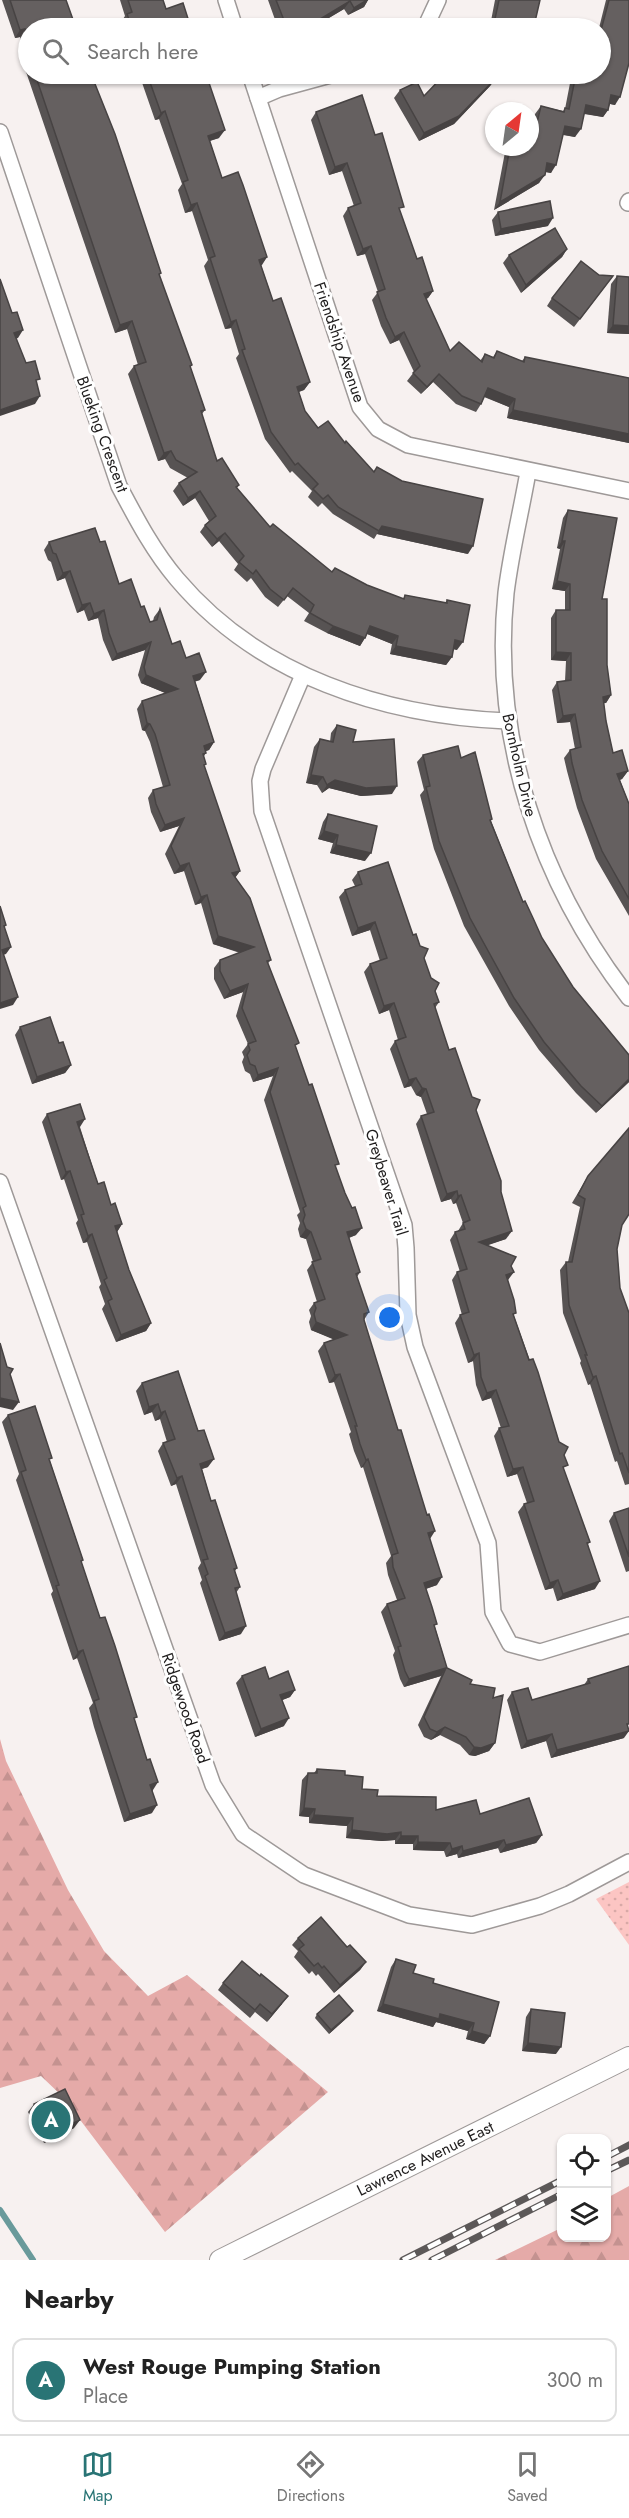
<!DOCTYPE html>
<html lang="en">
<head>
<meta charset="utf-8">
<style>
  body { margin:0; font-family:Jost,sans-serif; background:#f2f2f2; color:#222 }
  .controls { position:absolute; right:18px; bottom:18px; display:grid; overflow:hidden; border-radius:12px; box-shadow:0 2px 4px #0004 }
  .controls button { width:54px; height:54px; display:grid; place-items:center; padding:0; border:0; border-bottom:2px solid #e0e0e0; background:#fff; color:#222; font:30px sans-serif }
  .compass { position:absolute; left:485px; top:102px; width:54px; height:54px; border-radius:50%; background:#fff; box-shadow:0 2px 4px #0004; rotate:29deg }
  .you { position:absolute; left:390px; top:1318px; width:21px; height:21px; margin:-15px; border:4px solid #fff; border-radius:50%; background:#1a73e8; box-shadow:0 0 0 9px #1a73e833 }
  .badge { display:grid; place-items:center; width:39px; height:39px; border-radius:50%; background:#297475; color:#fff; font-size:20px; font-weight:700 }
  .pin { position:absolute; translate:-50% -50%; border:3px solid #fff; box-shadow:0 2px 6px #0006 }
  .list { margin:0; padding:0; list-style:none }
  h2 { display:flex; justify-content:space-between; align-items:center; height:78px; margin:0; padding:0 24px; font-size:26px }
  h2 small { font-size:20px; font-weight:400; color:#767676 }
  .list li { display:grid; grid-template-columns:39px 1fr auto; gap:18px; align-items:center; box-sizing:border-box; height:84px; margin:0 12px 12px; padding:0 12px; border:2px solid #e0e0e0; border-radius:12px }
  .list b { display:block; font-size:22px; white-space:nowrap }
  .list p { margin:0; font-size:20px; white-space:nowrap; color:#767676 }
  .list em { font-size:20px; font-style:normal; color:#767676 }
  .icon { flex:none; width:33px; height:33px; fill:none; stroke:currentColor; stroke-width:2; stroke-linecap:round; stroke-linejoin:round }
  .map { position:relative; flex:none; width:629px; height:2260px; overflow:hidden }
  .search { position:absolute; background:#fff; box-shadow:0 2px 4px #0004; left:18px; right:18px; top:18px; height:66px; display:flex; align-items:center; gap:15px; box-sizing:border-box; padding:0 21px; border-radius:33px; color:#767676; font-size:22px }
  .sheet { height:174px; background:#fff }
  nav { display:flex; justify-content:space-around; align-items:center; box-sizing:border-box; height:84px; border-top:2px solid #e0e0e0; background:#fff; font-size:16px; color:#767676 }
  nav a { display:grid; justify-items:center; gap:3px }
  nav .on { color:#297475 }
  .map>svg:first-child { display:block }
</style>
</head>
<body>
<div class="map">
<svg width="629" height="2260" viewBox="0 0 629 2260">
  <defs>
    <pattern id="grass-dots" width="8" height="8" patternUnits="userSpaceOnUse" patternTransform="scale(1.5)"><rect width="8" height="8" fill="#fcc5c3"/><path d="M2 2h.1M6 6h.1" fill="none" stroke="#d8a9a7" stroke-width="1.8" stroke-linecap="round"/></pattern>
    <pattern id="forest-firs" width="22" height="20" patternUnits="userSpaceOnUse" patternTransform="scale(1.5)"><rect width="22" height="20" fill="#e5aaa8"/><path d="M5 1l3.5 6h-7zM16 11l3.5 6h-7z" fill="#c49290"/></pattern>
  </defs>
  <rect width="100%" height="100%" fill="#f7f1f0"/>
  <polygon fill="url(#grass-dots)" points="629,1882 629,1945 596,1899"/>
  <g fill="url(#forest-firs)">
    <polygon points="0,1739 6,1761 68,1890 104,1951 148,1996 187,1975 328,2092 165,2232 62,2096 41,2076 0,2088"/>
    <polygon points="629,2186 629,2260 495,2260 561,2228 562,2238 606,2238 607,2198"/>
  </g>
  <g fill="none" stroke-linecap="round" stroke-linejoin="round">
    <polyline stroke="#699a9b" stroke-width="6" points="0,2210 33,2260"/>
    <defs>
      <g id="minor">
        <polyline points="226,0 235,28"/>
        <polyline points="425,28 438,0"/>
        <polyline points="250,74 360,407 378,429 408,445 629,491"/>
        <polyline points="258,98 279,89 334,74"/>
        <path d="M0,132L119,486C136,518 153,551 177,579C259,676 384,716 507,721"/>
        <polyline points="628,203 629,201"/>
        <path d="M528,472C521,512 511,552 506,593C491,739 540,883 629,998"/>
        <polyline points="303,675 263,769 260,781 262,811 404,1225 406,1248 408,1315 415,1347 488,1543 493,1612 510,1644 540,1652 629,1625"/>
        <polyline points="0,1182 213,1785 243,1834 304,1875 409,1915 472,1925 540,1906 569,1894 629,1862"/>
      </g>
      <polyline id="tertiary" points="220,2260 629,2057"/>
    </defs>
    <use href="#minor" stroke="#9e9998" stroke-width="18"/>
    <use href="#tertiary" stroke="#9e9998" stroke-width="22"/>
    <use href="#minor" stroke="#fff" stroke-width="15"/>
    <use href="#tertiary" stroke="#fff" stroke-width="20"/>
    <defs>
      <g id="rail">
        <polyline points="606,2157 629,2145"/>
        <polyline points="606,2171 629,2160"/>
        <polyline points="403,2260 562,2180"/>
        <polyline points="432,2260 562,2194"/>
      </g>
    </defs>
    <use href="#rail" stroke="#5c5858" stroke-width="7"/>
    <use href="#rail" stroke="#fff" stroke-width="4.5" stroke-dasharray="14" stroke-linecap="butt"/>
  </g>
  <g fill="#575353">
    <polygon points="2,0 66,0 28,28 28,74 91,74 205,410 202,414 217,461 239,485 237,488 270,527 332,572 335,568 367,585 403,599 405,595 445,603 447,600 457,650 453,649 452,657 446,665 390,654 392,644 367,634 360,646 327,633 304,621 309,613 287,596 278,607 265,597 251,578 247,582 234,570 238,564 219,541 212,547 200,532 205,525 209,521 195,498 183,506 173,491 179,483 188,478 170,468 165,459 158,461 128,374 134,366 138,365 127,329 115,333 23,63 20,37 15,38"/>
    <polygon points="120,0 163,0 166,9 191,28 123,28 121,22 125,16"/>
    <polygon points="268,0 368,0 364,7 348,15 344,9 312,28 278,28"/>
    <polygon points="495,0 540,0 533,28 474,28 480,20 490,26"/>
    <polygon points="606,0 629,0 628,67 615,105 610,104 608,110 603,117 584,114 575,137 563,135 551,173 545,172 539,183 494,210 506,147 530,147 530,136 535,114 541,106 563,111 565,109 571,78 574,74 600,74 600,28 599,28"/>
    <polygon points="139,74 206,74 219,138 210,141 222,178 267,257 261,265 273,301 310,382 304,390 299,392 305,411 318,428 345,443 373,472 468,554 377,534 374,539 333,514 322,503 318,507 308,497 312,491 292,471 290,473 265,439 236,358 239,354 231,328 225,329 204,266 208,260 192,211 185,213 178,190 182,184 159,119 155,120"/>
    <polygon points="496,78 490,86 454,124 419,141 394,98 400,90 424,96"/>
    <polygon points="316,112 400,212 417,259 433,291 428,298 426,299 450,351 480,361 485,354 493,357 497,351 522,361 525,357 629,378 629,443 507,418 509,407 484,397 481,404 476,412 456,404 433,382 421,394 407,381 414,372 399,340 390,344 381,326 372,300 378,292 365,254 357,256 343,216 348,208 354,206 342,171 329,175 311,120"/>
    <polygon points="498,212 548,226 495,236 492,220"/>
    <polygon points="567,249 562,257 521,293 503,263 509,255"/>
    <polygon points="617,276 629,334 607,333 611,284"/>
    <polygon points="607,284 574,327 547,306 552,298"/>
    <polygon points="568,510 602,599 607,665 611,695 606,703 603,703 606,721 613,753 628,771 622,779 620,780 629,804 629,916 596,859 577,808 567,771 564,758 570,750 575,749 570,722 557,723 552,690 557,682 565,681 566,661 551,660 551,618 556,610 565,610 565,591 552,589 560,549 557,548 563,518"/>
    <polygon points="49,542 100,542 119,584 141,607 150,622 153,621 154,617 160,609 172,644 186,658 200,680 195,681 214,742 209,750 205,751 206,753 204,756 204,767 240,871 235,878 271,960 268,963 336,1168 356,1235 349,1238 360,1272 357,1277 369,1312 364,1320 430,1539 437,1585 426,1589 435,1627 447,1668 493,1698 495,1743 489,1751 475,1756 469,1755 460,1745 440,1735 431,1740 424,1737 418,1725 441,1676 404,1687 400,1679 393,1655 395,1651 381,1612 387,1604 397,1600 388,1575 386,1563 391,1556 363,1467 361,1468 354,1451 349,1434 351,1432 334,1382 329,1383 318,1351 324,1343 334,1339 311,1330 309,1322 311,1316 309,1310 314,1303 317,1302 307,1270 313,1262 306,1239 300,1237 298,1229 300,1223 297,1215 300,1212 264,1100 273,1076 253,1082 250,1074 245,1071 242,1062 244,1057 242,1052 248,1044 236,1016 243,992 224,999 214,979 214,968 220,960 240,953 213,944 201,903 195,905 184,871 174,874 165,854 179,826 160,832 151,812 148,798 153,790 163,787 150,742 145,731 142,730 137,709 142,701 165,693 141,683 138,675 145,650 112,661 103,640 98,618 88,621 84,610 77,613 65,578 57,581 51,562 48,560 44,550"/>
    <polygon points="337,725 353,742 392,794 361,796 329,788 322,793 317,785 306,783 314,747 320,739 330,742 331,733"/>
    <polygon points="423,755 461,758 491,821 523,902 542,938 629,1082 596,1113 576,1093 539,1050 509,1006 464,926 434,849 420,795 424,790 417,762"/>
    <polygon points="328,814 365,861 330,853 333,843 318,839 323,822"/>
    <polygon points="358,872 413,935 424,958 439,1002 435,1008 449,1050 476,1110 501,1192 506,1239 487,1245 511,1266 508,1280 514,1316 564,1455 564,1471 590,1542 588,1544 595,1589 557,1601 553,1588 545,1590 518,1512 524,1504 527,1503 517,1474 507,1477 494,1436 499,1428 501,1428 491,1398 482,1401 476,1385 473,1361 468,1363 455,1323 460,1315 462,1315 452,1280 457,1272 460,1272 450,1240 455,1232 458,1231 463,1223 456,1203 453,1204 451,1199 441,1202 416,1124 421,1116 427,1114 421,1097 416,1095 411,1086 404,1088 390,1049 395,1041 398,1040 389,1010 379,1014 364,972 370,964 380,961 370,930 352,936 339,897 345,890 355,886 352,880"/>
    <polygon points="20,1027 59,1043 71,1065 65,1073 32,1084 15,1035"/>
    <polygon points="47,1114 80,1127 98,1184 111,1205 122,1224 117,1232 129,1270 151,1323 146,1331 116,1342 102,1309 105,1304 99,1287 101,1284 87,1242 83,1243 76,1223 78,1220 64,1179 61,1180 42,1122"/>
    <polygon points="588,1176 622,1225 617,1249 620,1288 629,1313 629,1484 625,1485 617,1461 615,1462 590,1384 588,1385 580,1363 581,1361 563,1313 560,1270 566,1262 568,1262 580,1207 572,1203"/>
    <polygon points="178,1371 208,1467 202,1469 211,1501 237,1568 235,1571 240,1587 236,1593 241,1634 219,1641 200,1583 202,1580 198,1568 201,1563 176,1484 171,1486 158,1451 163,1443 167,1442 160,1419 155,1421 152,1412 144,1415 136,1391 142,1383"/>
    <polygon points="8,1415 50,1461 83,1560 81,1562 134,1721 153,1790 152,1813 124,1822 94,1727 89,1708 93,1703 77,1658 73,1660 51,1594 53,1591 16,1480 19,1474 2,1422"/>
    <polygon points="629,1508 629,1571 626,1572 609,1521 614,1513"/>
    <polygon points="242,1676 269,1679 295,1690 290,1697 282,1700 284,1726 255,1737 236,1683"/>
    <polygon points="588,1679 624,1738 551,1758 546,1741 521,1749 507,1700 512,1692 532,1700 584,1685"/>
    <polygon points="317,1769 345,1775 362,1789 377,1796 436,1810 480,1814 542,1835 536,1843 500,1853 498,1848 458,1858 457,1854 446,1857 444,1851 413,1850 413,1844 395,1844 395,1840 382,1841 346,1838 347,1826 309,1823 309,1817 299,1816 302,1780 308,1773 314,1773"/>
    <polygon points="298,1938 347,1947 366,1962 360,1970 334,1993 318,1974 316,1976 312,1971 309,1974 294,1957 298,1951 292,1945"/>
    <polygon points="396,1959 413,1973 433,1983 490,2036 484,2044 466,2039 468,2031 436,2022 433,2027 377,2011 391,1967"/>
    <polygon points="223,1983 282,2004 267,2022 255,2012 250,2018 218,1990"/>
    <polygon points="531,2009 556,2054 522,2051 526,2017"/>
    <polygon points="353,2011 350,2015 329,2034 315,2018 317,2014"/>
    <polygon points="34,2104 74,2128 44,2143 28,2112"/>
  </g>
  <g fill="#474343">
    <polygon points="367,0 368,0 364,7 348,15 354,8"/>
    <polygon points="350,1 344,9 312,28 293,28"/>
    <polygon points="25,29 20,37 15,38 20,30"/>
    <polygon points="496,78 490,86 454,124 419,141 424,133"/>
    <polygon points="611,95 620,97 615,105 606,103"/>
    <polygon points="586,105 608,110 603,117 581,113"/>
    <polygon points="165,111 159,119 155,120 161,113"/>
    <polygon points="565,126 581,129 575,137 560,134"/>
    <polygon points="225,130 219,138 202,143 208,136"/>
    <polygon points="347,163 342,171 329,175 335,167"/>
    <polygon points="547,163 556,165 551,173 542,171"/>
    <polygon points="545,175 539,183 494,210 500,202"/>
    <polygon points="197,203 192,211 185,213 191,205"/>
    <polygon points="553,218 548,226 495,236 501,229"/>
    <polygon points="371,246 365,254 357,256 363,249"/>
    <polygon points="567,249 562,257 521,293 526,285"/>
    <polygon points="267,257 262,265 254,268 259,260"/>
    <polygon points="433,291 428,298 418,302 424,294"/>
    <polygon points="236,320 231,328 225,329 231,322"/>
    <polygon points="132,321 127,329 115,333 120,325"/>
    <polygon points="613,325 629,326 629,334 607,333"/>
    <polygon points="23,330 18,338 9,341 14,333"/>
    <polygon points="404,332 399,340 390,344 395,337"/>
    <polygon points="439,374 433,382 421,394 427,387"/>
    <polygon points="310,382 304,390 291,394 297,387"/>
    <polygon points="488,388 515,399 509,407 483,396"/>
    <polygon points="40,396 35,404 0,416 0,410"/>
    <polygon points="513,410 629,434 629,443 507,418"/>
    <polygon points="171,451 165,459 158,461 164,453"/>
    <polygon points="200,491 195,498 183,506 188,498"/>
    <polygon points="382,526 473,546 468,554 377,534"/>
    <polygon points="225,533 219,541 212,547 217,539"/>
    <polygon points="562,541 565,541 560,549 557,548"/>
    <polygon points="70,571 65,578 57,581 63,573"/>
    <polygon points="557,581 570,584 565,591 552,589"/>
    <polygon points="90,603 84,610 77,613 82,605"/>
    <polygon points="104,610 98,618 88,621 94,614"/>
    <polygon points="333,626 365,638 360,646 327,633"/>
    <polygon points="370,626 398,636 392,644 365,633"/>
    <polygon points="455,640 463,642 457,650 450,648"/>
    <polygon points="151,642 145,650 112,661 117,654"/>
    <polygon points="396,646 452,657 446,665 390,654"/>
    <polygon points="556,652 571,653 566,661 551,660"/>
    <polygon points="206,672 200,680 188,684 193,676"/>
    <polygon points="146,675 178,689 173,696 141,683"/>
    <polygon points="611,695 606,703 597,704 603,697"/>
    <polygon points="575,714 570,722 557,723 563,716"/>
    <polygon points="147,723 150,724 145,731 142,730"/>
    <polygon points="214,742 209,750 198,754 204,746"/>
    <polygon points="628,771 622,779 612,782 617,774"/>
    <polygon points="311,775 323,777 317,785 306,783"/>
    <polygon points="335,780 397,786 392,794 361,796 329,788 322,793 327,785"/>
    <polygon points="184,818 179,826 160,832 165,825"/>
    <polygon points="324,831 338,835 333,843 318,839"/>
    <polygon points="336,845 371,853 365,861 330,853"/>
    <polygon points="189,863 184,871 174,874 180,866"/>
    <polygon points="240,871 234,879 232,873"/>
    <polygon points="207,895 201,903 195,905 201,897"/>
    <polygon points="375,922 370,930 352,936 358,928"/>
    <polygon points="218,936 254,947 249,955 213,944"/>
    <polygon points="11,947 6,954 0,956 2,950"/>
    <polygon points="248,984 243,992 224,999 230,991"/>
    <polygon points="18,997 13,1005 0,1009 0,1003"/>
    <polygon points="394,1003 389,1010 379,1014 384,1006"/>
    <polygon points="71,1065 65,1073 32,1084 37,1077"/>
    <polygon points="278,1068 273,1076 253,1082 258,1075"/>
    <polygon points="416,1078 411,1086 404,1088 409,1080"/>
    <polygon points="629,1079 629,1082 596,1113 602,1106"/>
    <polygon points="422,1088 426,1089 421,1097 416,1095"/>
    <polygon points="85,1119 80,1127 72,1129 77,1122"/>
    <polygon points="70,1171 64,1179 61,1180 66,1172"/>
    <polygon points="457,1191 451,1199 441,1202 447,1194"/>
    <polygon points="461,1195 456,1203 453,1204 458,1196"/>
    <polygon points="122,1224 117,1232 115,1226"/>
    <polygon points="362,1228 356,1235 342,1240 347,1232"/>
    <polygon points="306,1229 311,1232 306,1239 300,1237"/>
    <polygon points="512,1231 506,1239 474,1250 479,1242"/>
    <polygon points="92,1234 87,1242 83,1243 88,1236"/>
    <polygon points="514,1272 508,1280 500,1283 506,1275"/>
    <polygon points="316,1322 347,1335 342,1343 311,1330"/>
    <polygon points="151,1323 146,1331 116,1342 121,1335"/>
    <polygon points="479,1353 473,1361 468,1363 474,1355"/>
    <polygon points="340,1374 334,1382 329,1383 335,1375"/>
    <polygon points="596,1376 590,1384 588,1385 593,1377"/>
    <polygon points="496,1390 491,1398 482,1401 487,1393"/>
    <polygon points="0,1398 19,1402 13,1410 0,1407"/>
    <polygon points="158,1404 152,1412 144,1415 149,1407"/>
    <polygon points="165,1411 160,1419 155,1421 161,1413"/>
    <polygon points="214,1459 208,1467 195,1471 200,1464"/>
    <polygon points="368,1459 363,1467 361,1468 366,1460"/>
    <polygon points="523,1467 517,1474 507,1477 513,1469"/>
    <polygon points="182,1476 176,1484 171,1486 177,1478"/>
    <polygon points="435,1531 430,1539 428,1533"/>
    <polygon points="442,1577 437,1585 419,1591 424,1583"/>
    <polygon points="558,1580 553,1588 545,1590 550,1583"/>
    <polygon points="600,1581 595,1589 557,1601 563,1594"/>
    <polygon points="246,1626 241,1634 219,1641 225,1633"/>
    <polygon points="83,1650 77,1658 73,1660 78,1652"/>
    <polygon points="446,1668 441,1676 404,1687 409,1679"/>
    <polygon points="295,1690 290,1697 275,1703 280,1695"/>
    <polygon points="289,1718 284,1726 255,1737 261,1729"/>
    <polygon points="445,1727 440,1735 431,1740 437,1732"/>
    <polygon points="629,1731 624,1738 551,1758 557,1750"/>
    <polygon points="552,1734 546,1741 521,1749 527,1741"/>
    <polygon points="495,1743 489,1751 475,1756 469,1755 474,1747"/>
    <polygon points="158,1782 153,1790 145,1792 150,1785"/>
    <polygon points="157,1805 152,1813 124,1822 130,1814"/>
    <polygon points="304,1808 315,1809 309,1817 299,1816"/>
    <polygon points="314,1815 353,1818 347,1826 309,1823"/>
    <polygon points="352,1830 401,1832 395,1840 382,1841 346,1838"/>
    <polygon points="542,1835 536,1843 500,1853 506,1845"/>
    <polygon points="401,1836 418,1836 413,1844 395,1844"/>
    <polygon points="504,1840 498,1848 458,1858 463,1851"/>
    <polygon points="418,1842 450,1843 444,1851 413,1850"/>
    <polygon points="462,1846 457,1854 446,1857 452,1849"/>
    <polygon points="366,1962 360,1970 334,1993 340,1985"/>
    <polygon points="288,1996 282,2004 267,2022 272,2014"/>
    <polygon points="383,2004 440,2014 474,2023 468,2031 436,2022 433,2027 377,2011"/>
    <polygon points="353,2011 350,2015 329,2034 331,2030"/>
    <polygon points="472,2031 490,2036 484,2044 466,2039"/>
    <polygon points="528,2043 561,2047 556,2054 522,2051"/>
    <polygon points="80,2120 74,2128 44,2143 49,2135"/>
  </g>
  <g fill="#656060" stroke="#474343" stroke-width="1.5">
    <polygon points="10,0 66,0 76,28 28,28 28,55 25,29 20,30"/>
    <polygon points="128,0 163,0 166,9 183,3 191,28 132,28 127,14 132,12"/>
    <polygon points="276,0 367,0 354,8 350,1 317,21 293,28 287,28"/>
    <polygon points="499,0 540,0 534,26 533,28 474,28 480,20 493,28"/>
    <polygon points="609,0 629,0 629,63 620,97 611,95 608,110 586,105 581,129 565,126 556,165 547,163 545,175 500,202 510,147 530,147 530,142 532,143 541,106 564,112 565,108 569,109 576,74 600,74 600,34"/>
    <polygon points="35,74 91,74 115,134 161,273 159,274 192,365 190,366 205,410 201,411 217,461 222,458 239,485 236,487 270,527 273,524 332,572 335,568 367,585 404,599 405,595 447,603 447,600 470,605 463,642 455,640 452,657 396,646 398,636 370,626 365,638 333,626 310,613 314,605 293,588 284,600 270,589 256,570 253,574 239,562 244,556 225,533 217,539 205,525 216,516 200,491 188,498 179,483 197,472 176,460 171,451 164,453 134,366 146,362 132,321 120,325"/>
    <polygon points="147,74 206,74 225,130 208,136 222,178 238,172 243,185 267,257 259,260 273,301 281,298 310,382 297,387 305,411 318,428 328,421 345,443 346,441 374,472 377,467 402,481 483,499 473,546 382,526 379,531 338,507 328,495 323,499 313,489 318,484 298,463 295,465 271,432 242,350 245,349 236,320 231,322 210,258 215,256 197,203 191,205 183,182 188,180 165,111 161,113"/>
    <polygon points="445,74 490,74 496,78 459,116 424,133 400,90 417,82 424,96"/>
    <polygon points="362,95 375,135 382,133 404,207 399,208 417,259 422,257 433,291 424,294 450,351 459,342 482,362 485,354 494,358 497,351 524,362 525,357 629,378 629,434 513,410 515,399 488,388 481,404 462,396 439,374 427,387 413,373 420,366 404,332 395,337 386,318 377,292 385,289 371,246 363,249 348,208 361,203 347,163 335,167 316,112"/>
    <polygon points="550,201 553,218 501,229 498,212"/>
    <polygon points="555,228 567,249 526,285 509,255"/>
    <polygon points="581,261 599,275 613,276 580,319 552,298"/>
    <polygon points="617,276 629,277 629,326 613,325"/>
    <polygon points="0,279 12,313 17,312 23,330 14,333 26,363 35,361 40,379 36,380 40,396 0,410"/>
    <polygon points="568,510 617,518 602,599 607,599 607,665 611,695 603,697 606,721 613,753 622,750 628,771 617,774 629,804 629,899 602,851 582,800 572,763 570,750 581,747 575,714 563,716 557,682 571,680 571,653 556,652 556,610 570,610 570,584 557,581 565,541 562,541"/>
    <polygon points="95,528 100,542 105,541 119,584 131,579 141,607 144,606 150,622 157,620 160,609 172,644 180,641 186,658 199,653 206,672 193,676 214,742 204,746 206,753 203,754 206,764 204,765 240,871 232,873 250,898 271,960 267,961 299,1043 295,1045 309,1085 312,1084 339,1164 335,1165 345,1193 352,1208 355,1207 362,1228 347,1232 360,1272 356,1274 369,1312 364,1314 364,1320 398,1430 401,1430 427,1515 429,1514 435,1531 428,1533 442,1577 424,1583 432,1607 437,1624 434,1625 447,1668 472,1680 470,1684 495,1688 493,1698 503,1695 495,1743 481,1748 474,1747 466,1737 445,1727 437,1732 430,1729 424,1717 446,1668 409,1679 405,1671 398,1647 401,1646 387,1604 405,1598 393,1567 392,1555 398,1553 368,1459 366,1460 360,1444 355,1426 357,1426 340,1374 335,1375 324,1343 347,1335 316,1322 314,1314 316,1308 314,1303 325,1299 312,1262 321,1259 311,1232 306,1229 303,1221 305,1215 303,1208 306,1206 270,1092 278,1068 258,1075 255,1066 250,1064 247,1055 250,1050 248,1044 256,1041 242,1008 248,984 230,991 220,971 220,960 254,947 218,936 207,895 201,897 189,863 180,866 171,846 184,818 165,825 156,804 153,790 170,785 155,734 150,724 147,723 142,701 178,689 146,675 144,667 151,642 117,654 109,633 104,610 94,614 90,603 82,605 70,571 63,573 56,554 53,553 49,542"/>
    <polygon points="337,725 356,730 353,742 394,739 397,786 366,788 335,780 327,785 323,777 311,775 320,739 333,742"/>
    <polygon points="458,746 461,758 475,752 492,819 490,820 523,902 525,901 533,918 542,938 573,987 629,1055 629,1079 602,1106 581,1086 544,1042 514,998 470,918 439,841 426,787 430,786 423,755"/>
    <polygon points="328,814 377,826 371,853 336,845 338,835 324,831"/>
    <polygon points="388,862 413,935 416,934 420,946 428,949 424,958 431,978 439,983 435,991 439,1002 434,1004 449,1050 455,1048 472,1097 480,1100 476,1110 501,1181 501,1192 512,1231 479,1242 516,1257 511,1266 514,1272 506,1275 514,1300 516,1313 513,1314 529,1360 533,1359 538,1372 559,1442 568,1447 564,1455 568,1465 563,1467 590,1542 587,1543 600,1581 563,1594 558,1580 550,1583 524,1504 534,1501 523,1467 513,1469 499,1428 509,1426 496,1390 487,1393 481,1377 479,1353 474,1355 460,1315 469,1312 457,1272 467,1269 455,1232 465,1229 463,1223 470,1220 461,1195 458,1196 457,1191 447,1194 421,1116 434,1112 426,1089 422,1088 416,1078 409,1080 395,1041 406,1037 394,1003 384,1006 370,964 387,958 375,922 358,928 345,890 362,884 358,872"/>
    <polygon points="0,906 6,925 4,926 11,947 2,950 18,997 0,1003"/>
    <polygon points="50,1017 59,1043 63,1042 71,1065 37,1077 20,1027"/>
    <polygon points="80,1104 85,1119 77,1122 98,1184 104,1182 111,1205 115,1203 122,1224 115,1226 129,1270 151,1323 121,1335 108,1301 112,1299 104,1280 107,1278 92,1234 88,1236 81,1215 84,1214 70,1171 66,1172 47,1114"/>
    <polygon points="629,1128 629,1214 622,1225 617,1249 620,1288 629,1313 629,1473 622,1453 620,1454 596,1376 593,1377 585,1355 587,1355 569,1305 566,1262 572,1262 585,1199 578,1195 588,1176"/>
    <polygon points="0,1343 7,1367 13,1369 10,1374 19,1402 0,1398"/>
    <polygon points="178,1371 198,1431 204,1430 214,1459 200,1464 211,1501 215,1500 237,1568 234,1569 240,1587 235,1588 246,1626 225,1633 205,1576 208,1574 203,1560 208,1559 182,1476 177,1478 163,1443 175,1439 165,1411 161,1413 158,1404 149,1407 142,1383"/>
    <polygon points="35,1406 52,1458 49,1459 83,1560 81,1561 100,1618 105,1617 115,1646 137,1717 134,1718 147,1760 150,1759 158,1782 150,1785 157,1805 130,1814 99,1719 94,1701 99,1699 83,1650 78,1652 56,1586 59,1585 21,1472 26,1470 8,1415"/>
    <polygon points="629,1508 629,1557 614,1513"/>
    <polygon points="629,1666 629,1724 627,1724 629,1731 557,1750 552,1734 527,1741 512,1692 528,1688 532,1700 590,1683 588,1679"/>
    <polygon points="265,1667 269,1679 288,1671 295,1690 280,1695 289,1718 261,1729 242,1676"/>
    <polygon points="317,1769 345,1771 345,1775 363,1777 362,1789 378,1790 377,1796 436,1797 436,1810 476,1800 480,1814 529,1798 542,1835 506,1845 504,1840 463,1851 462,1846 452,1849 450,1843 418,1842 418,1836 401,1836 401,1832 387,1834 352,1830 353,1818 314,1815 315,1809 304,1808 308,1773 317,1773"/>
    <polygon points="321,1917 347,1947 350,1945 366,1962 340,1985 324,1966 322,1968 318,1963 314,1966 299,1949 304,1945 298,1938"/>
    <polygon points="396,1959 416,1965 413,1973 434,1979 433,1983 499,2002 490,2036 472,2031 474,2023 440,2014 439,2019 383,2004"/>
    <polygon points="242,1961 260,1976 261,1974 288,1996 272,2014 260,2004 255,2010 223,1983"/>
    <polygon points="339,1995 353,2011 331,2030 317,2014"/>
    <polygon points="531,2009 565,2013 561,2047 528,2043"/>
    <polygon points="65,2089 80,2120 49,2135 34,2104"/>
  </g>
  <g text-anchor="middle" stroke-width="6" stroke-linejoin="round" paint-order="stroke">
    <g font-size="16" fill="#1e1c1c" stroke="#fff">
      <text transform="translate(340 342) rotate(71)" y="6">Friendship Avenue</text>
      <text transform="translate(103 434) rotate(70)" y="6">Blueking Crescent</text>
      <text transform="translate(520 765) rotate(77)" y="6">Bornholm Drive</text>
      <text transform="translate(387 1182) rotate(73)" y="6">Greybeaver Trail</text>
      <text transform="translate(186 1708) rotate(71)" y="6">Ridgewood Road</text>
      <text transform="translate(425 2158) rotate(-26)" y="6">Lawrence Avenue East</text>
    </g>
  </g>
</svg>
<div class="controls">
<button><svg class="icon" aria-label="locate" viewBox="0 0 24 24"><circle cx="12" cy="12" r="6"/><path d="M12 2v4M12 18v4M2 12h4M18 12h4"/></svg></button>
<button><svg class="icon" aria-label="layers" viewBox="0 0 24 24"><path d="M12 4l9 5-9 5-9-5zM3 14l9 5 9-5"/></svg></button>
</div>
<svg class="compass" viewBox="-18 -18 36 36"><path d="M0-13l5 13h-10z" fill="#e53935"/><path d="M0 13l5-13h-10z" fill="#767676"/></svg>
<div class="you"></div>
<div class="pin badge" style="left:51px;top:2120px">A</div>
<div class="search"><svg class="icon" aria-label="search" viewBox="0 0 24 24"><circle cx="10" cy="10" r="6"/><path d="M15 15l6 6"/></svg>Search here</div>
</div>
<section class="sheet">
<h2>Nearby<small></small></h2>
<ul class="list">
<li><span class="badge">A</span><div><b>West Rouge Pumping Station</b><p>Place</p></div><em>300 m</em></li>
</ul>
</section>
<nav>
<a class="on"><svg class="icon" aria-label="map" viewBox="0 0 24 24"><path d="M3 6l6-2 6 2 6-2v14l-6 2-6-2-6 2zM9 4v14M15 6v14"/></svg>Map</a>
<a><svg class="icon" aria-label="directions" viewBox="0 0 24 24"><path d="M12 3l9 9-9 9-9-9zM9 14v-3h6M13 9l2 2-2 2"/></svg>Directions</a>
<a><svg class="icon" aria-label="saved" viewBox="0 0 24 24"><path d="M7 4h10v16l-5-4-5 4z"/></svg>Saved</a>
</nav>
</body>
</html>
